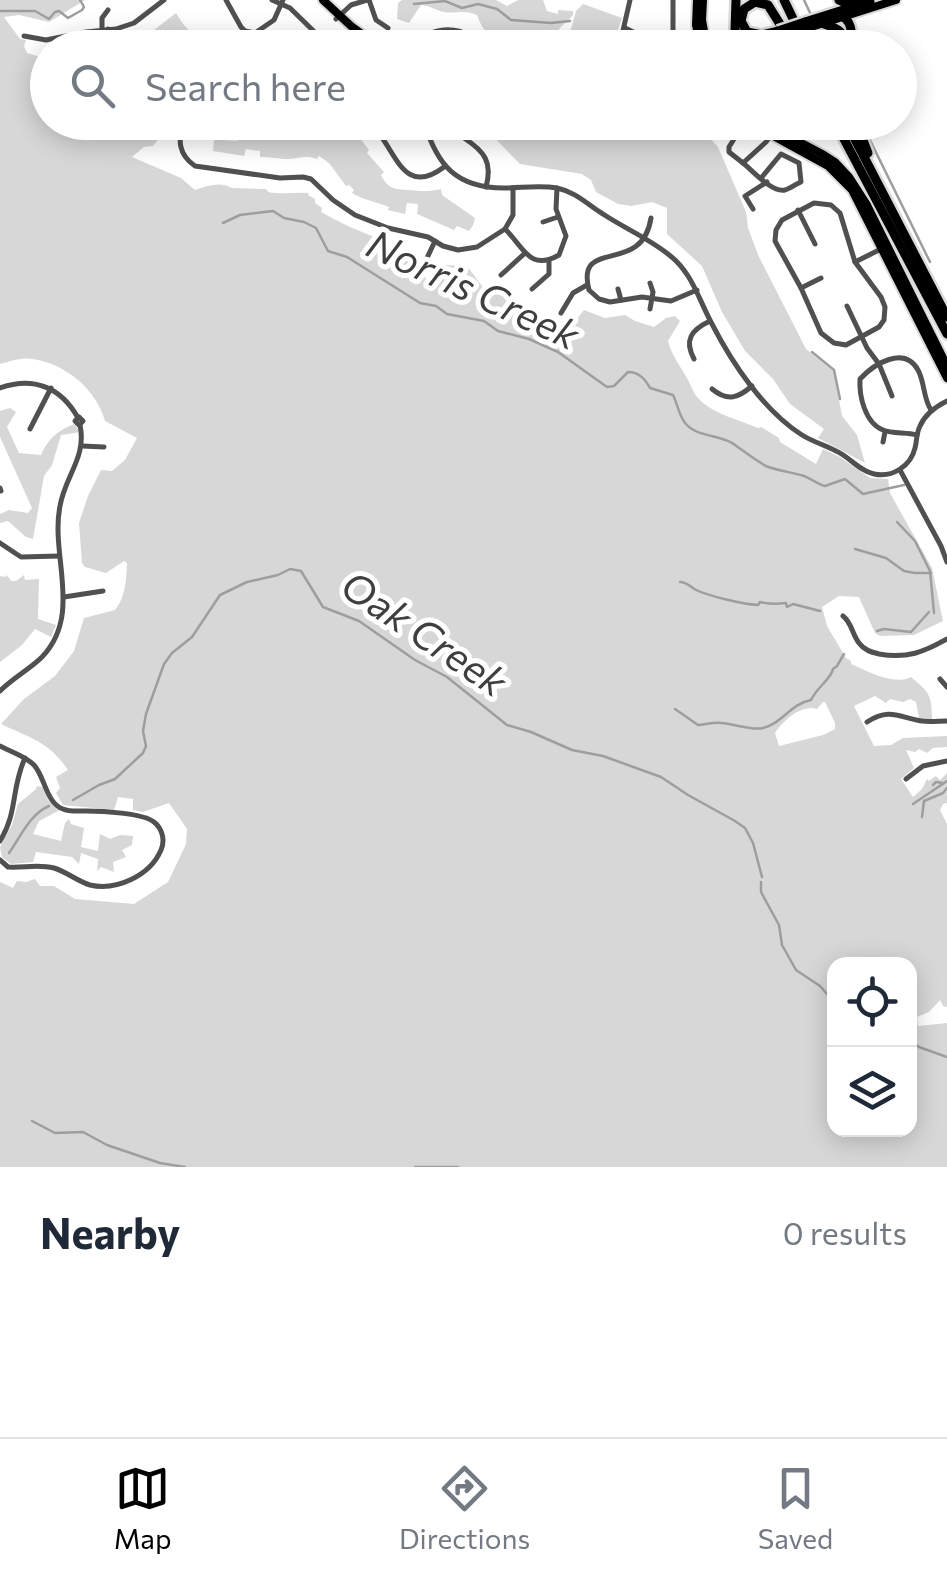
<!DOCTYPE html>
<html lang="en">
<head>
<meta charset="utf-8">
<style>
  body { margin:0; font-family:Commissioner,sans-serif; background:#f2f2f3; color:#1f2937 }
  .controls { position:absolute; right:30px; bottom:30px; display:grid; overflow:hidden; border-radius:20px; box-shadow:0 5px 25px #0003 }
  .controls button { width:90px; height:90px; display:grid; place-items:center; padding:0; border:0; border-bottom:2px solid #e0e1e3; background:#fff; color:#1f2937; font:50px sans-serif }
  .list { margin:0; padding:0; list-style:none }
  h2 { display:flex; justify-content:space-between; align-items:center; height:130px; margin:0; padding:0 40px; font-size:42px }
  h2 small { font-size:32px; font-weight:400; color:#747a83 }
  .icon { flex:none; width:55px; height:55px; fill:none; stroke:currentColor; stroke-width:2; stroke-linecap:round; stroke-linejoin:round }
  .map { position:relative; flex:none; width:947px; height:1167px; overflow:hidden }
  .search { position:absolute; background:#fff; box-shadow:0 5px 25px #0003; left:30px; right:30px; top:30px; height:110px; display:flex; align-items:center; gap:25px; box-sizing:border-box; padding:0 35px; border-radius:55px; color:#747a83; font-size:38px }
  .sheet { height:270px; background:#fff }
  nav { display:flex; justify-content:space-around; align-items:center; box-sizing:border-box; height:140px; border-top:2px solid #e0e1e3; background:#fff; font-size:28px; color:#747a83 }
  nav a { display:grid; justify-items:center; gap:5px }
  nav .on { color:#000 }
  .map>svg:first-child { display:block }
</style>
</head>
<body>
<div class="map">
<svg width="947" height="1167" viewBox="0 0 947 1167">
  <rect width="100%" height="100%" fill="#fff"/>
  <g fill="#d7d7d7" fill-rule="evenodd">
    <path d="M0,0H85L49,22L19,15L4,17L20,39L26,40L24,46L27,53L47,59L48,122L92,123L97,128L109,129L136,123H167L164,127L165,131L153,146L144,147L132,157L181,178L195,190C207,186 220,181 232,188L266,189L268,192C282,195 295,192 309,193L308,195L315,199V203L322,208L321,212C350,229 379,238 409,251L426,279L444,265L467,266L485,290L500,288L517,303L540,311L539,315C561,340 566,333 584,310L605,318L625,315L635,321L654,327L666,318L675,316L680,321L668,341C673,358 679,364 687,378C691,385 693,393 699,399C713,414 740,420 758,428L761,427L779,438L780,442L816,464L823,449L840,457L870,478L888,479L890,493L932,568L943,621L914,635L880,636L875,633L859,597L839,596L822,607L827,626L846,658L851,661V664C868,671 893,686 911,677C929,692 932,695 932,719L919,718L916,702L910,699L903,702L890,699L886,703L875,696L854,706L874,746L891,745L903,738L947,736V747L933,748L927,753L919,749L915,752L906,750L914,768L901,779L913,797L922,789L927,779L929,781L936,776L940,780L947,773V803L943,804L940,810L947,824V1007L943,1006L940,1000L929,1012L917,1017L918,1026L947,1023V1167H0V882L13,888L17,881L26,882L35,879L40,886H54L75,899L134,904L168,882L186,844L187,829L169,803L143,812L133,810V799L118,797L114,810L63,805L56,793L60,788L56,777L68,770C48,741 32,739 1,724L24,699L55,676L74,651L84,618L115,610C126,596 126,581 127,563L124,561L106,573L85,567L82,563L79,523L88,496L101,470L112,471L125,460L137,438L105,421C96,389 66,364 33,359C22,357 11,361 0,364ZM823,702H825L835,723V729L823,735L779,746L775,733C783,721 801,704 817,709ZM834,964H910V1130H834Z"/>
    <path d="M402,0H496L507,6L518,0H543L547,11L558,14V10L573,11V15L559,29L560,32L569,37L576,11L583,4L622,18L612,47H603L570,37L569,45L547,47L541,35C535,34 530,32 524,33C500,34 488,46 477,15C463,9 457,14 444,12C435,10 431,6 421,5L409,23L397,19L398,3Z"/>
    <path d="M176,13C187,32 201,45 224,40L235,47H132Z"/>
    <polygon points="508,122 693,123 693,128 709,137 718,147 746,212 748,228 759,257 806,349 834,372 842,416 857,435 865,463 818,438 824,429 790,404 773,379 745,351 722,312 702,266 667,234 667,208 652,202 631,206 618,204 596,192 591,180 582,174 520,164 487,130"/>
    <path d="M326,123C351,125 355,131 369,150L367,153L384,172L381,175C388,189 394,189 408,190C420,191 429,192 441,189L442,195L475,218L473,225L469,231L457,226L454,230L417,214L418,204L407,203L405,214L388,210L389,207C377,202 364,200 352,193L354,190L349,185L346,186L329,163L319,156L317,159C304,154 297,160 284,159C276,158 269,157 260,157V151L246,149L244,156L213,151L214,139L237,141L236,137L240,133L250,135C257,130 260,133 267,131C276,130 280,125 290,126L291,123Z"/>
    <path d="M10,408L16,412L7,427L19,453L41,455C49,438 56,432 74,424L80,432L61,435L52,465L44,476L33,539L26,537L8,521L0,523V514L9,510L28,513L32,508L0,437V411Z"/>
    <polygon points="7,575 11,581 16,581 24,575 25,580 39,579 38,619 56,625 51,637 35,629 22,645 0,662 0,576 6,577"/>
    <polygon points="37,786 43,787 48,800 60,810 39,821 33,834 61,841 65,823 69,819 71,824 84,828 81,847 98,851 100,834 110,839 120,835 133,836 132,845 122,850 126,857 113,862 114,872 101,867 97,871 98,859 81,853 79,864 72,857 36,852 33,862 11,864 2,857 0,847 12,825 18,804 36,789"/>
  </g>
  <g fill="none" stroke-linecap="round" stroke-linejoin="round">
    <g stroke="#9e9e9e" stroke-width="2.5">
      <polyline points="804,0 812,17"/>
      <polyline points="414,4 445,1 462,8 478,4 497,9 511,20 551,23 570,21"/>
      <polyline points="0,11 35,11 49,19 55,12 59,11 68,18 82,10 84,7 80,0"/>
      <polyline points="861,122 930,262"/>
      <path d="M223,223L240,215L273,211L284,218L304,222L316,228L328,251L347,257L420,303L436,306L447,314L484,321L498,331L529,339L558,352L607,387L614,386L628,372C639,372 645,379 650,388L673,395C677,403 679,415 685,423C697,438 722,434 735,445C745,452 755,460 766,466C778,471 792,472 804,476C812,479 817,484 825,486L845,479L863,494L904,485"/>
      <polyline points="812,352 834,370 840,399"/>
      <polyline points="897,522 915,541 930,571 934,613"/>
      <polyline points="855,549 886,558 904,571 915,573 931,573"/>
      <path d="M680,582C686,582 690,586 694,589C708,596 742,604 758,605L760,602C769,604 778,604 786,603L787,607L793,604L820,611"/>
      <polyline points="877,631 884,629 911,632 929,612"/>
      <path d="M675,709L698,725C707,724 714,722 722,723C733,724 754,731 763,728C783,723 790,704 811,700C817,687 832,678 833,669L837,666L844,654"/>
      <polyline points="933,785 936,782 943,783"/>
      <polyline points="73,800 99,785 115,779 143,753 146,746 143,731 146,714 164,664 172,653 192,637 220,595 247,582 278,575 290,569 301,571 323,607 359,621 415,660 447,677 507,725 531,732 572,750 603,756 661,777 688,795 735,821 745,828 753,843 762,877"/>
      <polyline points="913,804 947,781"/>
      <polyline points="922,817 924,801 943,793 947,788"/>
      <path d="M9,853C21,836 30,814 49,806"/>
      <polyline points="761,882 761,892 779,925 782,945 796,970 820,986 834,1002"/>
      <polyline points="910,1040 919,1047 947,1057"/>
      <polyline points="32,1121 55,1133 83,1132 107,1145 160,1163 185,1167"/>
      <polyline points="415,1167 458,1167"/>
    </g>
    <defs>
      <g id="major">
        <polyline points="323,0 351,26 381,48"/>
        <polyline points="697,0 696,25 701,48"/>
        <polyline points="703,0 702,20 707,48"/>
        <polyline points="808,28 896,0"/>
        <polyline points="727,48 766,37"/>
        <polyline points="751,48 781,37"/>
        <polyline points="748,122 828,166 852,190 947,378"/>
        <polyline points="762,122 824,155 835,162 849,177 867,205 947,366"/>
      </g>
      <g id="highway">
        <polyline points="736,0 735,30 743,48"/>
        <polyline points="784,0 807,48"/>
        <polyline points="839,0 846,3 870,2"/>
        <path d="M837,14C853,19 852,32 851,48"/>
        <polyline points="805,22 859,5"/>
        <path d="M824,24C837,28 847,32 845,48"/>
        <polyline points="778,31 762,35 747,32 741,21 744,9 755,2 768,5 790,40 793,42"/>
        <polyline points="835,122 947,334"/>
        <polyline points="846,122 947,317"/>
        <polyline points="856,122 868,153"/>
      </g>
    </defs>
    <use href="#major" stroke="#dbdbdb" stroke-width="12"/>
    <use href="#highway" stroke="#dbdbdb" stroke-width="14"/>
    <g stroke="#505050" stroke-width="5">
      <polyline points="226,0 241,27 245,31 255,33 274,20 283,0"/>
      <polyline points="272,0 290,8 331,48"/>
      <polyline points="369,0 376,20 388,28"/>
      <polyline points="336,19 351,5 367,0"/>
      <polyline points="625,28 654,42 668,39 673,31 673,0"/>
      <polyline points="108,29 108,48"/>
      <polyline points="102,30 102,18 108,10"/>
      <polyline points="24,36 46,40 86,32 116,29 134,23 164,0"/>
      <path d="M415,48C425,29 451,25 470,36C475,40 479,44 484,48"/>
      <polyline points="451,48 454,32"/>
      <polyline points="619,48 630,0"/>
      <path d="M186,122C176,139 179,155 195,166L280,178L303,177L311,179L333,200L355,215L388,228L428,237L443,246L458,250L477,247L505,229L513,215V188"/>
      <path d="M367,122C395,140 399,201 444,167"/>
      <path d="M424,122C437,165 456,188 504,188C521,188 540,185 557,188C576,192 588,205 603,214C624,228 648,238 668,254C692,272 698,298 712,324C732,363 764,411 802,435C813,442 825,445 836,451C850,457 859,471 874,474C892,478 911,466 915,448C917,441 916,434 920,426C925,414 935,407 947,401"/>
      <polyline points="715,122 720,122"/>
      <polyline points="729,122 739,131 729,147 729,152 743,163 766,142 770,136"/>
      <path d="M464,138C484,151 493,162 486,187"/>
      <path d="M743,163C753,171 772,193 785,190C791,188 796,184 801,182L799,163L781,154L762,177"/>
      <polygon points="814,203 831,205 840,213 855,262 881,297 885,307 884,320 879,327 846,345 834,343 821,333 801,288 775,241 776,230 782,220"/>
      <polyline points="753,209 745,196 767,182"/>
      <polyline points="798,210 815,244"/>
      <path d="M651,218C642,277 575,236 589,290L599,299L610,302L642,297L671,301L697,290"/>
      <polyline points="543,222 558,217"/>
      <path d="M505,229C523,246 529,272 559,255L566,236L556,209L557,188"/>
      <polyline points="427,258 435,241"/>
      <polyline points="855,262 883,248"/>
      <polyline points="501,275 524,254"/>
      <polyline points="650,283 653,292 650,309"/>
      <polyline points="801,288 821,278"/>
      <polyline points="532,289 549,274 549,260"/>
      <polyline points="618,289 621,300"/>
      <polyline points="847,306 867,348 879,364 892,396"/>
      <polyline points="561,313 573,293 587,285"/>
      <path d="M694,359C684,340 691,330 710,321"/>
      <path d="M0,388C33,376 61,387 78,418"/>
      <path d="M712,389C728,402 738,398 752,386"/>
      <polygon points="79,417 83,421 79,425 75,421"/>
      <polyline points="30,429 51,388"/>
      <path d="M917,435C906,432 893,434 883,430C865,423 859,396 860,379C874,364 904,345 918,370C925,383 923,398 931,410"/>
      <polyline points="883,442 885,432"/>
      <polyline points="82,446 104,447"/>
      <polyline points="900,470 941,546 947,562"/>
      <polyline points="0,488 1,491"/>
      <polyline points="0,543 21,557 59,556"/>
      <polyline points="64,597 103,591"/>
      <path d="M843,616C852,623 852,634 859,643C864,650 871,652 879,654C907,659 924,652 947,639"/>
      <polyline points="940,679 947,687"/>
      <path d="M0,691C13,678 30,669 42,657C83,614 50,556 60,506C65,476 87,457 80,425"/>
      <path d="M867,722C890,707 900,718 922,721C930,722 939,721 947,721"/>
      <path d="M0,746C11,752 25,756 34,765C45,777 46,803 63,809C69,812 79,811 86,811C101,811 143,813 154,822C163,829 165,841 161,850C150,876 116,891 90,885C77,881 67,872 54,868C38,864 24,868 8,867L0,860"/>
      <polyline points="906,779 923,766 947,761"/>
      <path d="M0,841C18,812 11,788 25,758"/>
    </g>
    <use href="#major" stroke="#000" stroke-width="8"/>
    <use href="#highway" stroke="#000" stroke-width="9"/>
    <defs>
      <polyline id="major-bridge" points="781,37 808,28"/>
      <polyline id="highway-bridge" points="778,31 805,22"/>
    </defs>
    <use href="#major-bridge" stroke="#dbdbdb" stroke-width="12" stroke-linecap="butt"/>
    <use href="#highway-bridge" stroke="#dbdbdb" stroke-width="14" stroke-linecap="butt"/>
    <use href="#major-bridge" stroke="#000" stroke-width="8"/>
    <use href="#highway-bridge" stroke="#000" stroke-width="9"/>
  </g>
  <g text-anchor="middle" stroke-width="10" stroke-linejoin="round" paint-order="stroke">
    <g font-size="40" font-style="italic" fill="#3f3f3f" stroke="#fff">
      <text transform="translate(473 290) rotate(25)" y="14">Norris Creek</text>
      <text transform="translate(424 634) rotate(34)" y="14">Oak Creek</text>
    </g>
  </g>
</svg>
<div class="controls">
<button><svg class="icon" aria-label="locate" viewBox="0 0 24 24"><circle cx="12" cy="12" r="6"/><path d="M12 2v4M12 18v4M2 12h4M18 12h4"/></svg></button>
<button><svg class="icon" aria-label="layers" viewBox="0 0 24 24"><path d="M12 4l9 5-9 5-9-5zM3 14l9 5 9-5"/></svg></button>
</div>
<div class="search"><svg class="icon" aria-label="search" viewBox="0 0 24 24"><circle cx="10" cy="10" r="6"/><path d="M15 15l6 6"/></svg>Search here</div>
</div>
<section class="sheet">
<h2>Nearby<small>0 results</small></h2>
<ul class="list">
</ul>
</section>
<nav>
<a class="on"><svg class="icon" aria-label="map" viewBox="0 0 24 24"><path d="M3 6l6-2 6 2 6-2v14l-6 2-6-2-6 2zM9 4v14M15 6v14"/></svg>Map</a>
<a><svg class="icon" aria-label="directions" viewBox="0 0 24 24"><path d="M12 3l9 9-9 9-9-9zM9 14v-3h6M13 9l2 2-2 2"/></svg>Directions</a>
<a><svg class="icon" aria-label="saved" viewBox="0 0 24 24"><path d="M7 4h10v16l-5-4-5 4z"/></svg>Saved</a>
</nav>
</body>
</html>
